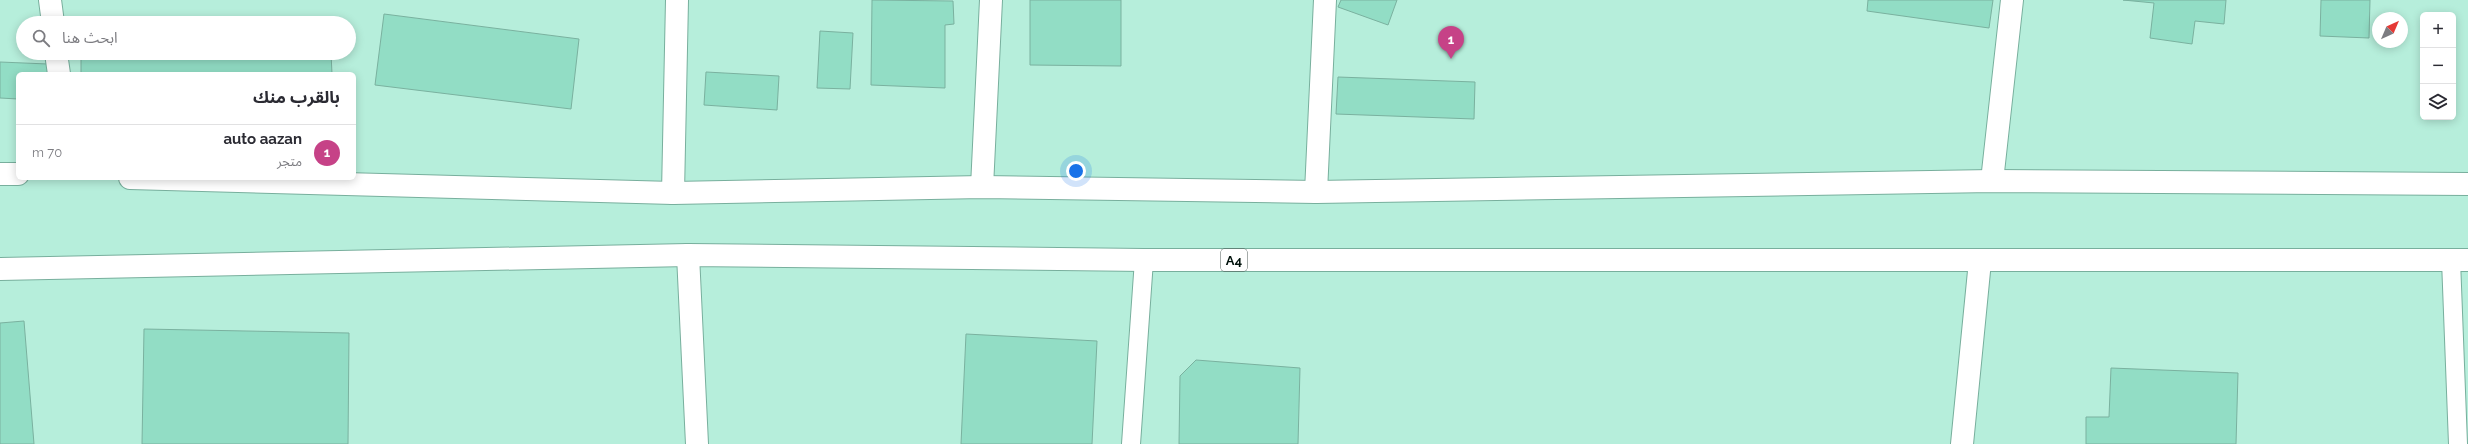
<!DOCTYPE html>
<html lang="ar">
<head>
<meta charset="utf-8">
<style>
  body { margin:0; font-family:Raleway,"Noto Sans Arabic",sans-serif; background:#f7f7f7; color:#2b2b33; direction:rtl }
  .controls { position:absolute; right:12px; top:12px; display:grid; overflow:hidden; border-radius:6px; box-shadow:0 2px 10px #0003 }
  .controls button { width:36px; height:36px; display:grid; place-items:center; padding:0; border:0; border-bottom:1px solid #e1e1e2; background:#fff; color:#2b2b33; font:20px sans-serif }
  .compass { position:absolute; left:2372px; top:12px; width:36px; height:36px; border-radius:50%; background:#fff; box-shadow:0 2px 10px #0003; rotate:44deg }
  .you { position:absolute; left:1076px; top:171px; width:14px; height:14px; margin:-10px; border:3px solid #fff; border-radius:50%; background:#1a73e8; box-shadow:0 0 0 6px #1a73e833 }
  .badge { display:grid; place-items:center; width:26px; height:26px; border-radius:50%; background:#c64287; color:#fff; font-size:13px; font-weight:700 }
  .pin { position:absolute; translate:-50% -33px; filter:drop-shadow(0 1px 2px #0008) }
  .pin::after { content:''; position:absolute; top:21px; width:14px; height:12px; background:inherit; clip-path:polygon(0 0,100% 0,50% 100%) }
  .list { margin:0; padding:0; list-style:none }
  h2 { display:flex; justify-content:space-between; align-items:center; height:52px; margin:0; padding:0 16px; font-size:17px }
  h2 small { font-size:13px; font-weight:400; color:#7c7c81 }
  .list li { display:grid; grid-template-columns:26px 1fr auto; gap:12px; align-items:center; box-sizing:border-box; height:56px; padding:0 16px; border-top:1px solid #e1e1e2 }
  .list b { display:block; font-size:15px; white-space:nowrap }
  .list p { margin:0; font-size:13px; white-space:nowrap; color:#7c7c81 }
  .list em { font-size:13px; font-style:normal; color:#7c7c81 }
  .icon { flex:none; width:22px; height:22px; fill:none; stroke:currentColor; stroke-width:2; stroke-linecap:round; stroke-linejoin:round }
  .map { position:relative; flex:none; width:2468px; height:444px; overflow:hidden; direction:ltr }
  .search { position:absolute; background:#fff; box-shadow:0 2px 10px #0003; left:16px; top:16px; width:340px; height:44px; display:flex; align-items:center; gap:10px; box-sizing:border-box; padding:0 14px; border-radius:22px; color:#7c7c81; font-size:15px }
  .panel { position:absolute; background:#fff; box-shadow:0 2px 10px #0003; left:16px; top:72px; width:340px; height:108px; border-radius:6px; direction:rtl }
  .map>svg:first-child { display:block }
</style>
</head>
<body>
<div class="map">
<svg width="2468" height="444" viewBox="0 0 2468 444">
  <rect width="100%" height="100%" fill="#b6eedb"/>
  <g fill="#92ddc5" stroke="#7ab19f">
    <polygon points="872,0 953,1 954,24 945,25 945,88 871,85"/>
    <polygon points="1030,0 1121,0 1121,66 1030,65"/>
    <polygon points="1341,0 1397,0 1388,25 1338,7"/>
    <polygon points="1868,0 1993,0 1989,28 1867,11"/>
    <polygon points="2123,0 2226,0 2224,24 2195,21 2192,44 2150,38 2154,3"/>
    <polygon points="2321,0 2370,0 2369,38 2320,36"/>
    <polygon points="384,14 579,39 571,109 375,85"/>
    <polygon points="331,18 331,23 81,23 81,19"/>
    <polygon points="820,31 853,33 850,89 817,88"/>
    <polygon points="81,53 331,53 332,74 81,74"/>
    <polygon points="0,62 48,64 48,74 18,74 18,99 0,98"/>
    <polygon points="706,72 779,76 777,110 704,105"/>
    <polygon points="1338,77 1475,82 1474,119 1336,114"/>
    <polygon points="24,321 34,444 0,444 0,323"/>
    <polygon points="144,329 349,333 348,444 142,444"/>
    <polygon points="966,334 1097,341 1092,444 961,444"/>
    <polygon points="1196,360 1300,368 1298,444 1179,444 1180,376"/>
    <polygon points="2111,368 2238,373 2236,444 2086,444 2086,417 2109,417"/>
  </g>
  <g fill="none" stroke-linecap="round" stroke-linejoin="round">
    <defs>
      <g id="service">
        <polyline points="2451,260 2458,444"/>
        <polyline points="1131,444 1144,260"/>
      </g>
      <g id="minor">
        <polyline points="50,0 53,23"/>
        <polyline points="56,53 59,74"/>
        <polyline points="1992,181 2012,0"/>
        <polyline points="982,187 991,0"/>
        <polyline points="1316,192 1325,0"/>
        <polyline points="673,193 677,0"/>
        <polyline points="688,255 697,444"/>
      </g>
      <polyline id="tertiary" points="1962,444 1980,261"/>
      <g id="trunk">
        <polyline points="0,174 18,174"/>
        <polyline points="130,178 673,193 982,187 1316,192 1992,181 2468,184"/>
        <polyline points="0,269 688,255 1144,260 2468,260"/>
      </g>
    </defs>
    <use href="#service" stroke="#78af9d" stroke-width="20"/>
    <use href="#minor" stroke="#78af9d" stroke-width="24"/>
    <use href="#tertiary" stroke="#78af9d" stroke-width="24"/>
    <use href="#trunk" stroke="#78af9d" stroke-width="24"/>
    <use href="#service" stroke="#fff" stroke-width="18"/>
    <use href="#minor" stroke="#fff" stroke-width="22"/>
    <use href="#tertiary" stroke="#fff" stroke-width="22"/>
    <use href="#trunk" stroke="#fff" stroke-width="22"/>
  </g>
  <g text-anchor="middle" stroke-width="3" stroke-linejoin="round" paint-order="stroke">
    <rect fill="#fff" stroke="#4c5854" stroke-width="1" x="1221" y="249" width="26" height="22" rx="3"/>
    <g font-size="13" font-weight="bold" fill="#00110b">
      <text x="1234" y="265">A4</text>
    </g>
  </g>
</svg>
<div class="controls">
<button>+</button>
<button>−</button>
<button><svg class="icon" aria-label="layers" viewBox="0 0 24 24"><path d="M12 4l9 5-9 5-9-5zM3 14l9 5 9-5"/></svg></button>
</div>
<svg class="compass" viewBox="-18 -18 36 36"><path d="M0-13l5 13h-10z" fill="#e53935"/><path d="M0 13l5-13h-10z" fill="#7c7c81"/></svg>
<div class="you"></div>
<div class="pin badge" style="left:1451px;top:59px">1</div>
<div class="search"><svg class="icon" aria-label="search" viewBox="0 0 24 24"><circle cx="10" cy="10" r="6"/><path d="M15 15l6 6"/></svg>ابحث هنا</div>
<section class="panel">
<h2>بالقرب منك<small></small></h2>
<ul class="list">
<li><span class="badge">1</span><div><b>auto aazan</b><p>متجر</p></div><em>70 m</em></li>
</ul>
</section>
</div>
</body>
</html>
